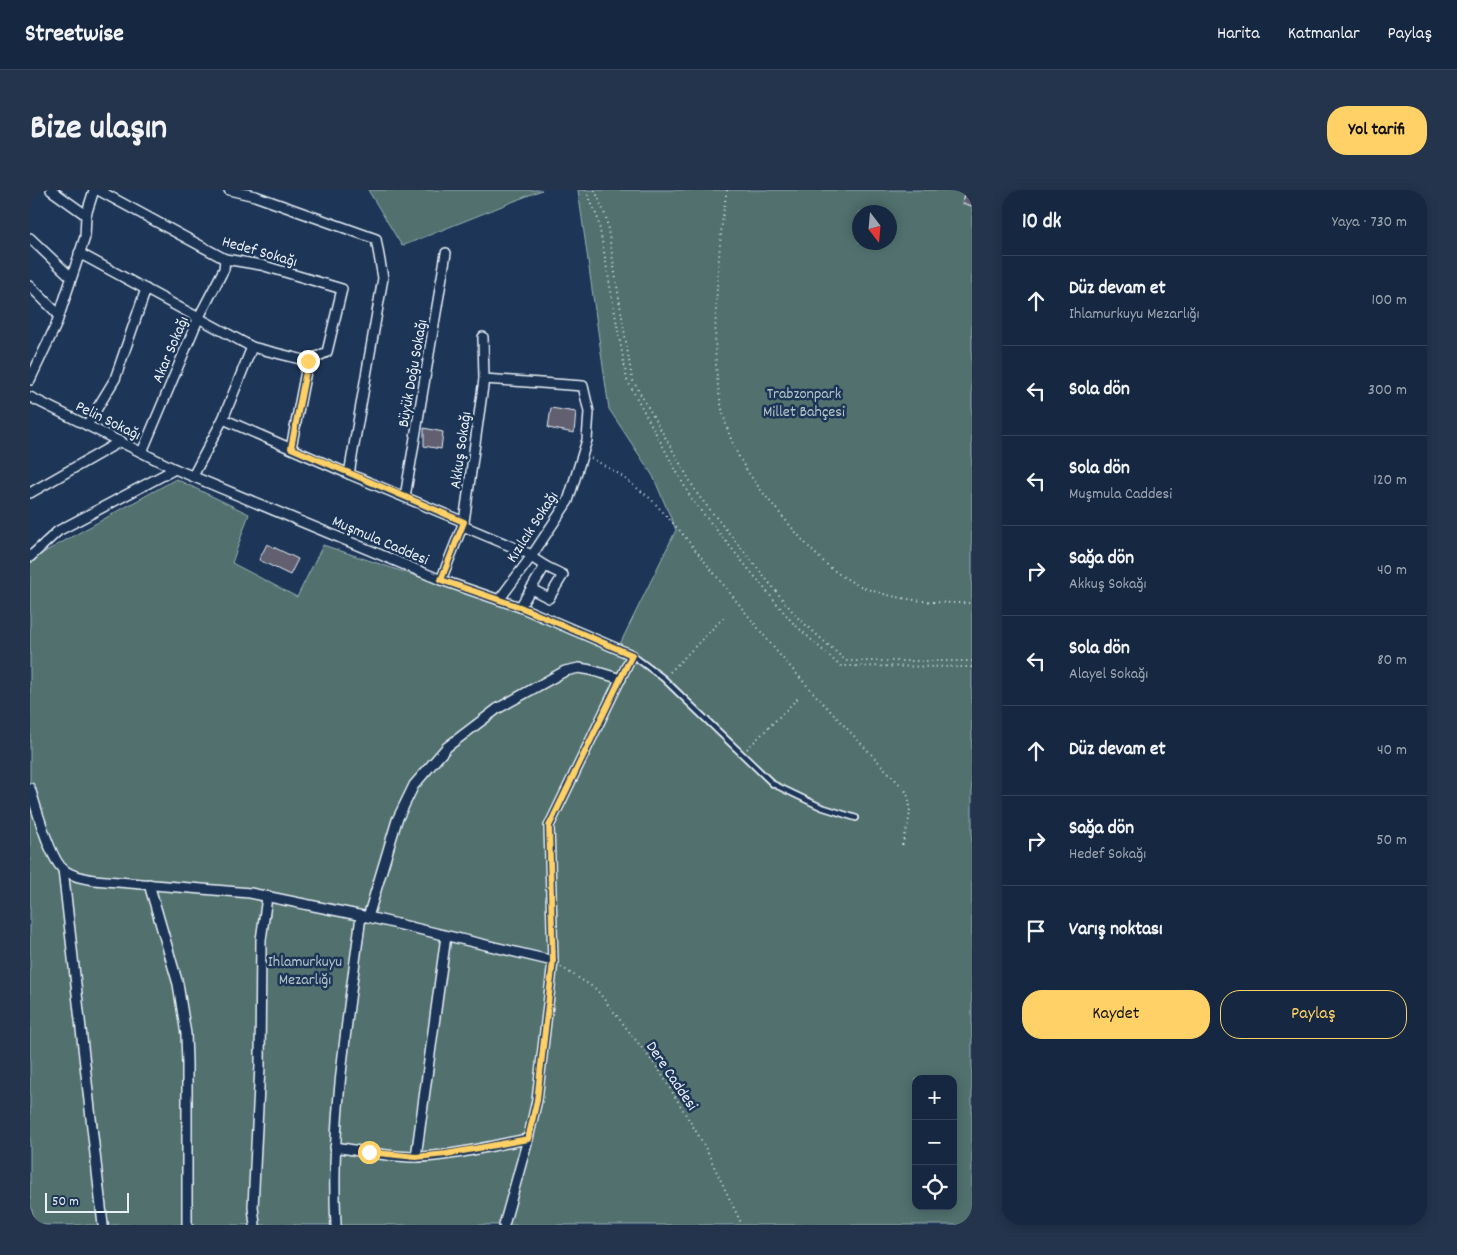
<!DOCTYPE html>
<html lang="tr">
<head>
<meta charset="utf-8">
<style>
  body { margin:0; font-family:Dekko,sans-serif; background:#23344c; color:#f1f3f6 }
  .controls { position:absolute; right:15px; bottom:15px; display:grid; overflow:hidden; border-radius:10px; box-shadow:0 2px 12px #0003 }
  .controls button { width:45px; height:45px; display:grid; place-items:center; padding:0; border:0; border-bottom:1px solid #35445a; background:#162841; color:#f1f3f6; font:25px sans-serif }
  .compass { position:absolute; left:822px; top:15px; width:45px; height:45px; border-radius:50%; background:#162841; box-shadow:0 2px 12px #0003; rotate:164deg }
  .scale { position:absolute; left:15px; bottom:12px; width:84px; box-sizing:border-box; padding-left:5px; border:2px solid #e8f1f8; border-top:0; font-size:14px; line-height:18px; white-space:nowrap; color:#e8f1f8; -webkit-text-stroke:4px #1d3557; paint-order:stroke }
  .stop { position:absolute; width:15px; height:15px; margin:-11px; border:4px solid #ffd166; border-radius:50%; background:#fff }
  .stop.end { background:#ffd166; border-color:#fff; box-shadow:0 1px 5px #0008 }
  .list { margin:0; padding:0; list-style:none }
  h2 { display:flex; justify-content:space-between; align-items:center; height:65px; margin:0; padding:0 20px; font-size:21px }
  h2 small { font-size:16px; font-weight:400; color:#9ea6b1 }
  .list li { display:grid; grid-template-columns:32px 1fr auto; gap:15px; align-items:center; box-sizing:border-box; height:90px; padding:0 20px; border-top:1px solid #35445a }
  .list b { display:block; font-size:19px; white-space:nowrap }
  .list p { margin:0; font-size:16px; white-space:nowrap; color:#9ea6b1 }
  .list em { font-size:16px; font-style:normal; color:#9ea6b1 }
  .actions { display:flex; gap:10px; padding:15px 20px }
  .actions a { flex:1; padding:11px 0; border:1px solid #ffd166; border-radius:20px; text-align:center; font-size:18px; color:#ffd166 }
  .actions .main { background:#ffd166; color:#111 }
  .icon { flex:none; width:28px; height:28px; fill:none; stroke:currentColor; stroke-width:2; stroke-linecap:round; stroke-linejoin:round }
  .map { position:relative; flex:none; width:942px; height:1035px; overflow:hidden; border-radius:20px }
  header { display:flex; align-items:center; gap:30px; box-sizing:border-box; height:70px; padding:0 25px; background:#162841; border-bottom:1px solid #35445a }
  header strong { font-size:24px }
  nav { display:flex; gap:28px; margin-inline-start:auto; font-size:18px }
  .intro { display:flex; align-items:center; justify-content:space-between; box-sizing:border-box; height:120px; padding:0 30px }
  h1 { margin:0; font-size:35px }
  .button { padding:12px 22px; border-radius:20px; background:#ffd166; color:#111; font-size:18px; font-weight:700 }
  main { display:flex; gap:30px; padding:0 30px }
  aside { flex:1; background:#162841; border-radius:20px; box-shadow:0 2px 12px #0003 }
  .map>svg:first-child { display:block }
</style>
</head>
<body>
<header>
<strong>Streetwise</strong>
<nav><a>Harita</a><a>Katmanlar</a><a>Paylaş</a></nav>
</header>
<div class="intro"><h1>Bize ulaşın</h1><a class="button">Yol tarifi</a></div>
<main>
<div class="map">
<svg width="942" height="1035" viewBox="0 0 942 1035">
  <rect width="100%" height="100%" fill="#1d3557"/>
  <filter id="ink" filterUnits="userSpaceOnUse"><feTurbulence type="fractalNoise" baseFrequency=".02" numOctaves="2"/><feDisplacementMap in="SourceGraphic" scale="10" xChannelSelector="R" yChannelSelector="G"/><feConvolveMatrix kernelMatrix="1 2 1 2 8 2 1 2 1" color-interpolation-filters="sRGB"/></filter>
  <g filter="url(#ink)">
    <g fill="#51706e" stroke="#9cb0b3" fill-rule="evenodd">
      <polygon points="338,0 512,0 372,56"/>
      <path d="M548,0H942V1035H5L0,1011V370L146,289L219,324L202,373L267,407L293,355L590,454L646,340L623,286L579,219ZM829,22H859V52H829ZM886,889H923V1016H886Z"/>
    </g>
    <g fill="#625e6f" stroke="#e8f1f8">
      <polygon points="935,0 942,0 942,16 932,13"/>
      <polygon points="521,218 546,222 544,243 518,238"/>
      <polygon points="394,238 413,242 411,259 394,256"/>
      <polygon points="237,354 268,369 260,385 229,370"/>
    </g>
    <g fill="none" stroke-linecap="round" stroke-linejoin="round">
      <defs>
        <polyline id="service" points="602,465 633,488 743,594 791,617 826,628"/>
        <g id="minor">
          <polyline points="21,0 56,25"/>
          <polyline points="68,0 195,69 231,75 312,99 297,162 278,171 261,258"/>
          <polyline points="0,48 41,87"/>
          <polyline points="49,63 222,157 193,229 319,284 353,88 346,49 225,6 199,0"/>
          <polyline points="0,96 29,125"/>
          <polyline points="222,157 278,171"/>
          <polyline points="454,189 553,196 559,222 557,250 538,311 501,367 469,410"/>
          <polyline points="0,190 26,135 55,47 56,25 64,0"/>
          <polyline points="0,207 145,279 411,390 490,417 602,465 519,636 523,771 507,910 498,949 474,1035"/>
          <polyline points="57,235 85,189 116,99"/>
          <polyline points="112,262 169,127 194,79 195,69"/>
          <polyline points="319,284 434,332"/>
          <polyline points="163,286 193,229"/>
          <polyline points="0,303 91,251"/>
          <polyline points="375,307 416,63"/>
          <polyline points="433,336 502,365"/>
          <polyline points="0,367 28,341 145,279"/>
          <polyline points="411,390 434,332 454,189 453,147"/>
          <polyline points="501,399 519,408 533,385 515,376"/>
          <polyline points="490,417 515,376 501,367"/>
          <path d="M0,598C6,617 20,670 34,680C43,687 54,688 64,690L220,703L338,727L523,771"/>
          <polyline points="33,679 73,1035"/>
          <polyline points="119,694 148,794 156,844 157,874 157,1035"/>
          <polyline points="338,727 367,630 384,595 417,557 467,519 535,481 549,478 561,480 591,489"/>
          <path d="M305,957C331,961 358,967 385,967C421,967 462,955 498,949"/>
          <polyline points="386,967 416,746"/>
          <polyline points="225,1035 223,1017 230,876 231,750 237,707"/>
          <path d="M306,1035C300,931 318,828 331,726"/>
        </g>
      </defs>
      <use href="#service" stroke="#e8f1f8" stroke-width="8"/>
      <use href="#minor" stroke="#e8f1f8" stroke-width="12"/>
      <g stroke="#e8f1f8" stroke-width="2" stroke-dasharray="1 4" stroke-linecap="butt">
        <polyline points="556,0 568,29 597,190 662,310 762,432 810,476 942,477"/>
        <polyline points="565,0 576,27 602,189 668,305 767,427 816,471 942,471"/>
        <path d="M697,0C691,32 689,65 687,98C684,155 682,212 708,265C721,290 739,310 757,332C774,352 794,376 817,389C848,409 905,414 942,413"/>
        <path d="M561,268L589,284L621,309L651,342L748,463L789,509L875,600C885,618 877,637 872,656"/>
        <polyline points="640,482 696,425"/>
        <polyline points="717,559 768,508"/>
        <polyline points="531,777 566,799 629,880 673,953 712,1035"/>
      </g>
      <use href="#service" stroke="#1d3557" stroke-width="4.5"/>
      <use href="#minor" stroke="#1d3557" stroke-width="9"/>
    </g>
  </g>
  <g fill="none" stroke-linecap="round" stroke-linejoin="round" filter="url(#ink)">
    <polyline stroke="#ffd166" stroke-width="6" points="278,171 261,258 434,332 411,390 490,417 602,465 519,636 523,771 507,910 498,949 416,964 386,967 339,962"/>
  </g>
  <g text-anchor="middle" stroke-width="5" stroke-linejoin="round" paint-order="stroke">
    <g font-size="16" fill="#e8f1f8" stroke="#1d3557">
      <text transform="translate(230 60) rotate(16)" y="6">Hedef Sokağı</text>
      <text transform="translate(139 159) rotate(-67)" y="6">Akar Sokağı</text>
      <text transform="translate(381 183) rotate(-80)" y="6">Büyük Doğu Sokağı</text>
      <text transform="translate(79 229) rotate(26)" y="6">Pelin Sokağı</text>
      <text transform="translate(429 260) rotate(-82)" y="6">Akkuş Sokağı</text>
      <text transform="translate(501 336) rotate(-57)" y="6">Kızılcık Sokağı</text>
      <text transform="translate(351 349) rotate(23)" y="6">Muşmula Caddesi</text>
      <text transform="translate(643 885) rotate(56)" y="6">Dere Caddesi</text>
    </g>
    <g font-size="16" fill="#b3c4c8" stroke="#1d3557">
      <text x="774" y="208">Trabzonpark<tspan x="774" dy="18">Millet Bahçesi</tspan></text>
      <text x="275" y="776">Ihlamurkuyu<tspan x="275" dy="18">Mezarlığı</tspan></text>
    </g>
  </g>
</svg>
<div class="controls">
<button>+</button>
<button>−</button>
<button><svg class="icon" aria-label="locate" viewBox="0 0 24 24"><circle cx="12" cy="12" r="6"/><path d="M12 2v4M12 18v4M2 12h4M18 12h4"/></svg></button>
</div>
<svg class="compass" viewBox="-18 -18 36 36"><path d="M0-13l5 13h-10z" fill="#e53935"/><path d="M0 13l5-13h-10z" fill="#9ea6b1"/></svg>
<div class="scale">50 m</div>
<div class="stop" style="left:339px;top:962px"></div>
<div class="stop end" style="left:278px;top:171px"></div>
</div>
<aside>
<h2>10 dk<small>Yaya · 730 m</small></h2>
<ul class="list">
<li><svg class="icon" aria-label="ahead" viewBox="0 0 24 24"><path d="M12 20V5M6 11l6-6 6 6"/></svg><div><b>Düz devam et</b><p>Ihlamurkuyu Mezarlığı</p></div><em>100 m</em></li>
<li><svg class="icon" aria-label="left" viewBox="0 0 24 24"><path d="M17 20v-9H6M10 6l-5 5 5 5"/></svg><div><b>Sola dön</b></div><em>300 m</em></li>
<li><svg class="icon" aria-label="left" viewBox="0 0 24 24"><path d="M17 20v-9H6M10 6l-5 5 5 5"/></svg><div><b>Sola dön</b><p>Muşmula Caddesi</p></div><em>120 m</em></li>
<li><svg class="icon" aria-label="right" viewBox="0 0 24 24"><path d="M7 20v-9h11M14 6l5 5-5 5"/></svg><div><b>Sağa dön</b><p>Akkuş Sokağı</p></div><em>40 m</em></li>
<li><svg class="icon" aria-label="left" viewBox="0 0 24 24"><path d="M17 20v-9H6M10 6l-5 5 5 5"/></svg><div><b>Sola dön</b><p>Alayel Sokağı</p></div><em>80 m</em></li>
<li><svg class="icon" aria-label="ahead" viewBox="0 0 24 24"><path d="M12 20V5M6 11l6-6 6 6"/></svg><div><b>Düz devam et</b></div><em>40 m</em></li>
<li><svg class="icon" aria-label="right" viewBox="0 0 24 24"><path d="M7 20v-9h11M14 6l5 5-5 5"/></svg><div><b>Sağa dön</b><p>Hedef Sokağı</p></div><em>50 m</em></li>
<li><svg class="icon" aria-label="arrive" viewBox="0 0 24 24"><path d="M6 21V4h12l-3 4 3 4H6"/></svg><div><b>Varış noktası</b></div></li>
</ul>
<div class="actions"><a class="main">Kaydet</a><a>Paylaş</a></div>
</aside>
</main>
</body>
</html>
